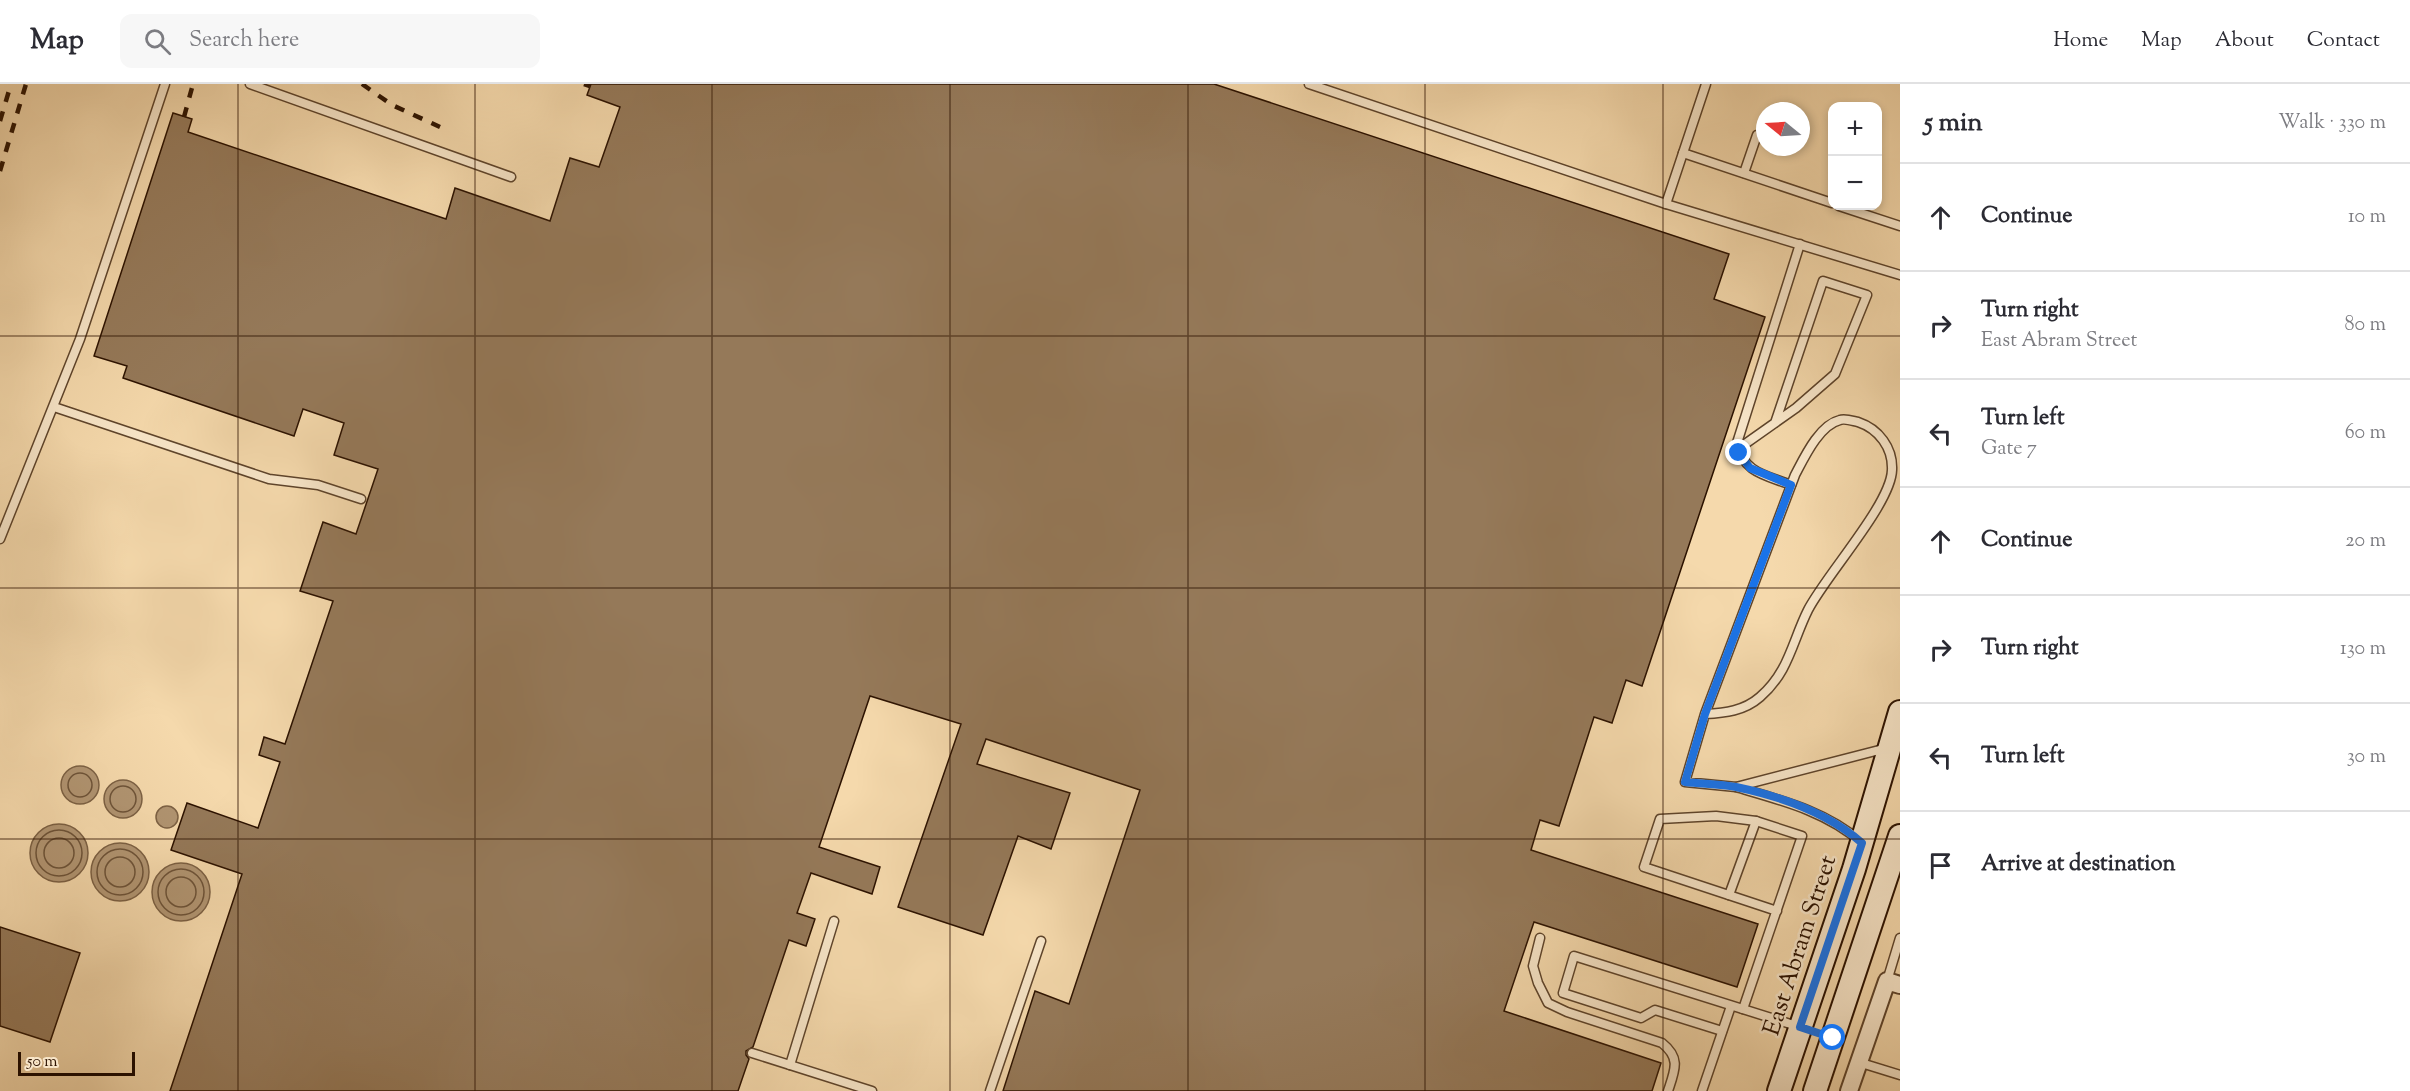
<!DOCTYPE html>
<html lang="en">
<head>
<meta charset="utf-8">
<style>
  body { margin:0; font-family:"Sorts Mill Goudy",serif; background:#f7f7f7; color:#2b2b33 }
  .controls { position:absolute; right:18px; top:18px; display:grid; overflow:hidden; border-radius:12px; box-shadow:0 3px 9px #0003 }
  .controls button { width:54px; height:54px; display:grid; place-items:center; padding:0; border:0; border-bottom:2px solid #e1e1e2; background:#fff; color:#2b2b33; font:30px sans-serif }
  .compass { position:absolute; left:1756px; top:18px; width:54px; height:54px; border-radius:50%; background:#fff; box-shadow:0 3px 9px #0003; rotate:288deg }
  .scale { position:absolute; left:18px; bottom:15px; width:117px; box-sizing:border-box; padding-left:6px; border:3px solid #2c1200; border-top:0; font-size:16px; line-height:21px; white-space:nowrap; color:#2c1200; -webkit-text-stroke:4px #f8e6c9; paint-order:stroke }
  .stop { position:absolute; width:18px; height:18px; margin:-14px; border:4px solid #1a73e8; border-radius:50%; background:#fff }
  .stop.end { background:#1a73e8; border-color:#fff; box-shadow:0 2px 6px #0008 }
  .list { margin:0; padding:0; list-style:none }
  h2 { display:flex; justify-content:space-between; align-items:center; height:78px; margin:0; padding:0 24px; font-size:26px }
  h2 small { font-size:20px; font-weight:400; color:#7c7c81 }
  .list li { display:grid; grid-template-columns:39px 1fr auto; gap:18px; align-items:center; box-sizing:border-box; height:108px; padding:0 24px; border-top:2px solid #e1e1e2 }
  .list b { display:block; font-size:22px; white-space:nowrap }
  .list p { margin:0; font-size:20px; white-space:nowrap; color:#7c7c81 }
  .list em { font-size:20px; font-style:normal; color:#7c7c81 }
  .icon { flex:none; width:33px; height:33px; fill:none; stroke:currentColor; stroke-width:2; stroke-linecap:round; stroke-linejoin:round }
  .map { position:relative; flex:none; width:1900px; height:1007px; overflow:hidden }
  header { display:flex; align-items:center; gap:36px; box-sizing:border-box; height:84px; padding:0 30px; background:#fff; border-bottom:2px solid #e1e1e2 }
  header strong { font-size:28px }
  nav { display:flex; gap:33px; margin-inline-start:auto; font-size:21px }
  .search { width:420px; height:54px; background:#f7f7f7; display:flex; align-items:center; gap:15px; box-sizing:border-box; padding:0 21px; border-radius:12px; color:#7c7c81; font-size:22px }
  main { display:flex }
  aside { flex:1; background:#fff }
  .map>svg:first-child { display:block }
</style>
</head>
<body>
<header>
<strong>Map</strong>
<div class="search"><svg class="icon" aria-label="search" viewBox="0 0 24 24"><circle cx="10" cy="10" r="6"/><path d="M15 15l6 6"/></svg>Search here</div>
<nav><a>Home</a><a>Map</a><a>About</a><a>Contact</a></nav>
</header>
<main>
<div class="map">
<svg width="1900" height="1007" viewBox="0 0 1900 1007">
  <rect width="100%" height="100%" fill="#f5d9ac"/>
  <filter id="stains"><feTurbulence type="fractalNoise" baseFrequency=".00333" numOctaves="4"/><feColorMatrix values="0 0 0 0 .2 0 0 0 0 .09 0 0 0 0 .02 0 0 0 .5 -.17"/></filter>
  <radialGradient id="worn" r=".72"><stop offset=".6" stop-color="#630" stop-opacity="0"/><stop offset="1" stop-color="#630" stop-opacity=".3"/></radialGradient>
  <g fill="#b19572" stroke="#7c6144" stroke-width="1.5">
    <circle cx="80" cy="701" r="19"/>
    <circle cx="123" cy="715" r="19"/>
    <circle cx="167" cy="733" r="11"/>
    <circle cx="59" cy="769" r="29"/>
    <circle cx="120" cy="788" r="29"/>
    <circle cx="181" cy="808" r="29"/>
  </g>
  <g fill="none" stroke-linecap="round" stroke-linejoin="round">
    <g stroke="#6e5439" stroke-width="1.5">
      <circle cx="80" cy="701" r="12"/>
      <circle cx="123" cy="715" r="13"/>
      <circle cx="59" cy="769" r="23"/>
      <circle cx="59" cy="769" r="15"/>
      <circle cx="120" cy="788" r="23"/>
      <circle cx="120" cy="788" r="15"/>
      <circle cx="181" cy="808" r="23"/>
      <circle cx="181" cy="808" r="15"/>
    </g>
  </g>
  <g fill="#957959" stroke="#2c1200" stroke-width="1.5">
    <polygon points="591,0 1214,0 1729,170 1714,215 1765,233 1642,602 1626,596 1612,639 1594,633 1559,742 1540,736 1531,766 1758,840 1737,903 1534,838 1504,927 1661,979 1652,1007 1003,1007 1035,907 1069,920 1140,706 986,655 977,680 1070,709 1051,765 1018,752 983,851 898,823 961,640 870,612 819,763 880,783 872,810 811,789 797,829 815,835 806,862 789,856 753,963 746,967 746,971 749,975 738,1007 170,1007 242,790 171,766 187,719 258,744 280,678 259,671 264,653 285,660 333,517 300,507 323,438 356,450 378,385 334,371 344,339 303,325 294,352 123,294 127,282 94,272 173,29 192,35 188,48 446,135 455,104 550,137 570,74 599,83 620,23 587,11"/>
    <polygon points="0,843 80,869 50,958 0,942"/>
  </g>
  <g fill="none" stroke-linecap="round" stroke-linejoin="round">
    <defs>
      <g id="lane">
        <polyline points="250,0 511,93"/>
        <polyline points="1309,0 1666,120 1900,191"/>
        <polyline points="1683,69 1832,119"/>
        <polyline points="1744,89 1757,51"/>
        <polyline points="1666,120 1706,0"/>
        <polyline points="1839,122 1900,142"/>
        <polyline points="54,323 269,395 318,401 361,415"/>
        <polyline points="1738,365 1796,324 1835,290 1867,211 1823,197 1775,339"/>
        <path d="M1791,401C1766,391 1743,389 1737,359L1800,160"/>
        <polyline points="0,455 80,255 165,0"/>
        <path d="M1705,630C1725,629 1744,627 1760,613C1789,588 1792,558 1808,526C1826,491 1891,420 1892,386C1893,364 1879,345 1858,338C1853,337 1845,334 1840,336C1819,341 1804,374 1795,391L1705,630L1685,698L1736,703L1887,664"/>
        <path d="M1736,703C1780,716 1826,727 1861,758"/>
        <polyline points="1729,811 1756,737"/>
        <path d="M1540,854L1533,882L1538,899L1548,919L1567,928L1662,959C1681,974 1675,986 1668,1007"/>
        <polyline points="1887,897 1900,854"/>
        <polyline points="1743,925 1802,752 1756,737 1716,732 1660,735 1644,783 1777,827"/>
        <polyline points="1722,947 1655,926 1641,934 1563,909 1574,872 1800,943"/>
        <polyline points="752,969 872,1007"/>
        <polyline points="1858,978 1900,991"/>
        <polyline points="790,981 834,837"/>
        <polyline points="990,1007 1041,857"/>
        <polyline points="1702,1007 1731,922"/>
      </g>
      <polyline id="street" points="1849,1007 1887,897 1900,901"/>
      <g id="secondary">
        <polyline points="1779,1007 1854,785 1900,628"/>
        <polyline points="1815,1007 1900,752"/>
      </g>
    </defs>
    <use href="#lane" stroke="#5e442b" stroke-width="11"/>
    <use href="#street" stroke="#5e442b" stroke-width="20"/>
    <use href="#secondary" stroke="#2c1200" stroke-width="26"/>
    <use href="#lane" stroke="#f8e6c9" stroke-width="8"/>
    <use href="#street" stroke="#f8e6c9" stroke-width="16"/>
    <use href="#secondary" stroke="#f8e6c9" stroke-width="22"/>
    <g stroke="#2c1200" stroke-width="4.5" stroke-dasharray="10 10" stroke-linecap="butt">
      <polyline points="362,0 392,21 440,43"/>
      <polyline points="584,0 590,2"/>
      <polyline points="184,33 193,0"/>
      <polyline points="0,37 11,0"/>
      <polyline points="0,87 26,0"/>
    </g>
  </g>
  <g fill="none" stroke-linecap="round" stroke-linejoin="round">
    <path stroke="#1a73e8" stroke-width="8" d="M1739,369L1750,384L1791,401L1705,630L1685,698C1702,700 1719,700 1736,703C1779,712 1828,729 1862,759L1800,943L1833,954"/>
  </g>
  <path fill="none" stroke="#2c1200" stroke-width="1.5" stroke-opacity="0.55" d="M238,0V1007M475,0V1007M712,0V1007M950,0V1007M1188,0V1007M1425,0V1007M1663,0V1007M0,252H1900M0,504H1900M0,755H1900"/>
  <g text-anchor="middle" stroke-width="5" stroke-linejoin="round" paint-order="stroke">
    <g font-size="24" fill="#2c1200" stroke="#f8e6c9">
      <text transform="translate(1799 861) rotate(-72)" y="8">East Abram Street</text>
    </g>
  </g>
  <rect width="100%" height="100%" filter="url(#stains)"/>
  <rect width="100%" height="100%" fill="url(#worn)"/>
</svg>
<div class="controls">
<button>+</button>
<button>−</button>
</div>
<svg class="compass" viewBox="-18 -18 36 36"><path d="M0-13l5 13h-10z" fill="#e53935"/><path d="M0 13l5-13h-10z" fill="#7c7c81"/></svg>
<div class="scale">50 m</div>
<div class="stop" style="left:1833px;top:954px"></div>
<div class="stop end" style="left:1739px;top:369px"></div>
</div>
<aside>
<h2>5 min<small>Walk · 330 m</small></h2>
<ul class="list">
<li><svg class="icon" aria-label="ahead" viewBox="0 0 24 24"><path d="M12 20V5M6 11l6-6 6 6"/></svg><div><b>Continue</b></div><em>10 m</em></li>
<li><svg class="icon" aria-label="right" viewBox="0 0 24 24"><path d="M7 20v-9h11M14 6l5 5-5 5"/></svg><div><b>Turn right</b><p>East Abram Street</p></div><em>80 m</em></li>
<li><svg class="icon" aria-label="left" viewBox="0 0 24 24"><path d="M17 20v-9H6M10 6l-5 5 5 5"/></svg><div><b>Turn left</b><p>Gate 7</p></div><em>60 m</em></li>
<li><svg class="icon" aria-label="ahead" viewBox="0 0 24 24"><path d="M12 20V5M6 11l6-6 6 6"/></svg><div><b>Continue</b></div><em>20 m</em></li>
<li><svg class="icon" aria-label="right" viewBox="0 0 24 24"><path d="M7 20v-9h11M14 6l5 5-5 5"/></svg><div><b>Turn right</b></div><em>130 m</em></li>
<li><svg class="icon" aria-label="left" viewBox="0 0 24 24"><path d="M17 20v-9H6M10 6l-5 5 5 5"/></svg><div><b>Turn left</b></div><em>30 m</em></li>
<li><svg class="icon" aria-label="arrive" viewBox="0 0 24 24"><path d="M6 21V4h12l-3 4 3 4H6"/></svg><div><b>Arrive at destination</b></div></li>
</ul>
</aside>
</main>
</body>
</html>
